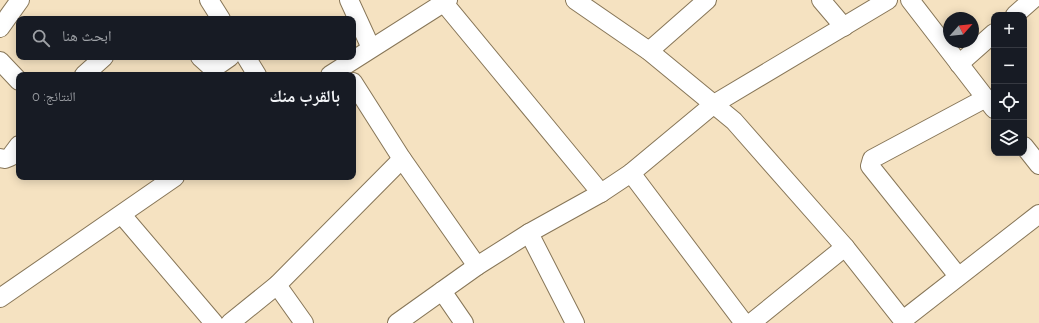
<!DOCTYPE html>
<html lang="ar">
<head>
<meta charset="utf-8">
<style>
  body { margin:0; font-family:Raleway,"Noto Naskh Arabic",sans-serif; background:#242831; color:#f1f3f6; direction:rtl }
  .controls { position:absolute; right:12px; top:12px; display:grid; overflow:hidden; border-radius:8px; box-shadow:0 2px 10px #0003 }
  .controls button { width:36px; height:36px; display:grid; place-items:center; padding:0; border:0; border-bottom:1px solid #363941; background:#171b24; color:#f1f3f6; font:20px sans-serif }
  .compass { position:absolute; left:943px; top:12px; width:36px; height:36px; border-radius:50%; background:#171b24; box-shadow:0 2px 10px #0003; rotate:63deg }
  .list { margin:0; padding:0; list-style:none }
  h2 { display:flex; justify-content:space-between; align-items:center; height:52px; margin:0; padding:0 16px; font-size:17px }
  h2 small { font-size:13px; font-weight:400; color:#9ea1a6 }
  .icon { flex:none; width:22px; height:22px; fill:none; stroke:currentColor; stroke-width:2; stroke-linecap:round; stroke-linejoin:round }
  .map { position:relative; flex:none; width:1039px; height:323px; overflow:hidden; direction:ltr }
  .search { position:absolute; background:#171b24; box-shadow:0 2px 10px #0003; left:16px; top:16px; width:340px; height:44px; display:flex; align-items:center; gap:10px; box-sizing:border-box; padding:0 14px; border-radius:8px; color:#9ea1a6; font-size:15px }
  .panel { position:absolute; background:#171b24; box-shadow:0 2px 10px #0003; left:16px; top:72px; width:340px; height:108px; border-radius:8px; direction:rtl }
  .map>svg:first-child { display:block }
</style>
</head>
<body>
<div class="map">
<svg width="1039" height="323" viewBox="0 0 1039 323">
  <rect width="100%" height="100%" fill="#f5e2c1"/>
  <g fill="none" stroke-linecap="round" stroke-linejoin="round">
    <defs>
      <g id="minor">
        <polyline points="209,0 221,19"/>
        <polyline points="349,0 371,48"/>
        <polyline points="575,0 649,51 734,121 845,247 905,323"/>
        <polyline points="821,0 844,27"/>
        <polyline points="910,0 994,109"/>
        <polyline points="444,3 601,193"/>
        <polyline points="1015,15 1032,0"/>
        <polyline points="0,28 20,0"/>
        <polyline points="649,51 707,0"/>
        <polyline points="200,57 210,66 220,64 230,57"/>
        <polyline points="246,57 257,75"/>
        <polyline points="0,61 19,81"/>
        <polyline points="959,64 994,33"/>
        <polyline points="84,75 104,57"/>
        <polyline points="330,75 448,0"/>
        <polyline points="353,82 402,159 477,266"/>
        <polyline points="1024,146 1039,165"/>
        <polyline points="0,158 5,159 10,157 19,145"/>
        <polyline points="631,173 744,323"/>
        <polyline points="122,215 214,323"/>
        <polyline points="529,233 575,323"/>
        <polyline points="958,276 870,166 872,159 986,98"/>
        <polyline points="277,285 304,323"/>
        <polyline points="442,291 464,323"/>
        <polyline points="0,298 175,177"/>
        <polyline points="903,320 1039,214"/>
        <polyline points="230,323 277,285 402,159"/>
        <polyline points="397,323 477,266 529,233 601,193 631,173 714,104 888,0"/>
        <polyline points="751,323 845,247"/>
      </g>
    </defs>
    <use href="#minor" stroke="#877658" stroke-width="20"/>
    <use href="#minor" stroke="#fff" stroke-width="18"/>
  </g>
</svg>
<div class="controls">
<button>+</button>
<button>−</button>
<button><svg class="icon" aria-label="locate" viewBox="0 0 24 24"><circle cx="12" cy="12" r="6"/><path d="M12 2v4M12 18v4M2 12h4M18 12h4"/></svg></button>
<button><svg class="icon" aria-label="layers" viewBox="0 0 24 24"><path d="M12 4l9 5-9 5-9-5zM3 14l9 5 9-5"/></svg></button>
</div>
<svg class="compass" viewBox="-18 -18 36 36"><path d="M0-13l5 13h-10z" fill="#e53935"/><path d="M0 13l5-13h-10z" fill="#9ea1a6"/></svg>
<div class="search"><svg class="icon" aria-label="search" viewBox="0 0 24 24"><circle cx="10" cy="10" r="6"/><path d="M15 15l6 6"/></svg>ابحث هنا</div>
<section class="panel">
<h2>بالقرب منك<small>النتائج: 0</small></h2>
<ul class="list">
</ul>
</section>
</div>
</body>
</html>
